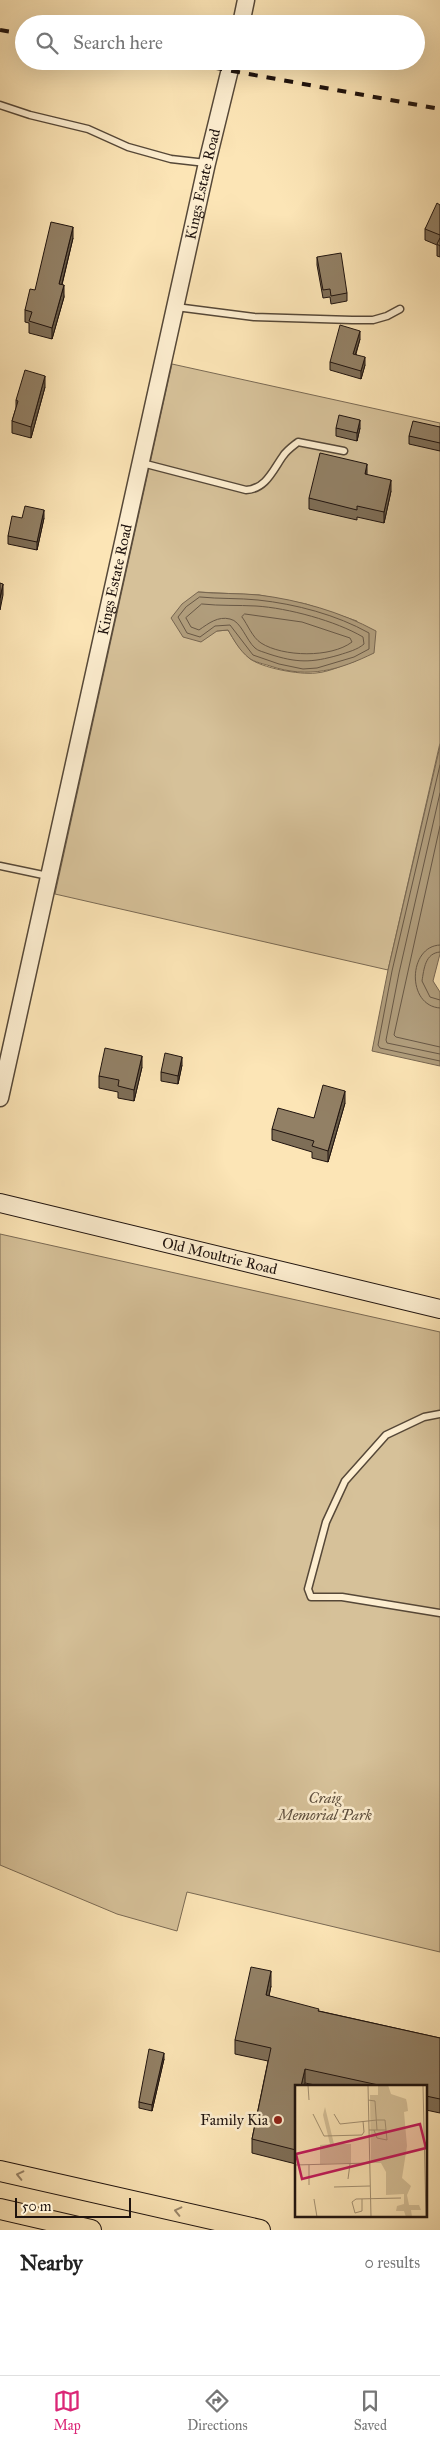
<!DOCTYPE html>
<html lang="en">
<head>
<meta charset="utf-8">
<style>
  body { margin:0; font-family:"IM FELL Great Primer",serif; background:#f6f6f6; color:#222 }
  .scale { position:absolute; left:15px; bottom:12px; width:116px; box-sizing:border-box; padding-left:5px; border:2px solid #1f130e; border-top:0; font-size:14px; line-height:18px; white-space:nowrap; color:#1f130e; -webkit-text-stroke:4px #fdeed0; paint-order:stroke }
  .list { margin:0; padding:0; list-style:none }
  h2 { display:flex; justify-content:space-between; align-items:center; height:65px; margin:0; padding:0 20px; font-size:21px }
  h2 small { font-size:16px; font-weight:400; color:#767676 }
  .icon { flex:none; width:28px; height:28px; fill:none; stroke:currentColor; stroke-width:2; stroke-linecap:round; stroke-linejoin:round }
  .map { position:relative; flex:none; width:440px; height:2230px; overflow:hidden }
  .search { position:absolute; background:#fff; box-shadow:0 5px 20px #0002; left:15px; right:15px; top:15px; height:55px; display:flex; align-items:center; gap:12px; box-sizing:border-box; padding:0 18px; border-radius:28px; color:#767676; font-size:19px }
  .sheet { height:145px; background:#fff }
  nav { display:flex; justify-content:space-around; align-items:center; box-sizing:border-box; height:70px; border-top:1px solid #e0e0e0; background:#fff; font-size:14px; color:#767676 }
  nav a { display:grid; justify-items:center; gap:2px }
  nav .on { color:#db2777 }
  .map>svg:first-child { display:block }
</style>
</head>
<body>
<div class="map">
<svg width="440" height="2230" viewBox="0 0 440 2230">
  <rect width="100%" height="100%" fill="#fce5b6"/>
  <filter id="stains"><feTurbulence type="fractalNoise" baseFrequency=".004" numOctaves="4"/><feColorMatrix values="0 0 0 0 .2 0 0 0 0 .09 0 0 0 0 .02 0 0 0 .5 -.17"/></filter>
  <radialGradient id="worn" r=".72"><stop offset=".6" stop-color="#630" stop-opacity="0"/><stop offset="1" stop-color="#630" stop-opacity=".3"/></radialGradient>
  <g fill="#d6c199" stroke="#7a6a54" fill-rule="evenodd">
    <path d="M172,364L440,423V743L388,970L55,894ZM198,592L259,595L306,604L357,621L356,661C343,665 329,672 316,673C300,675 261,668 249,658C240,650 234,640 228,630L217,631Z"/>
    <polygon points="0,1234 440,1332 440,1952 187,1892 177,1931 117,1914 0,1865"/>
  </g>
  <g fill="#b19e7d" stroke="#776651">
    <path d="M198,592C218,594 239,593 259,595C299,600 341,612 376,631L374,653C339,670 309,679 270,666C264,664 254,662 249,658C239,650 234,640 228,630L217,631L201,642L183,637L171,618L182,604Z"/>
    <polygon points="440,746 440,954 433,981 440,992 440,1066 372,1051 388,970"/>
  </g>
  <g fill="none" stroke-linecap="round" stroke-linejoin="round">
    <g stroke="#685846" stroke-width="1">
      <path d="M200,597C219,599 239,598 258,600C296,604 337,615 369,633V649L354,657L317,668L303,669L279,664L253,655L230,625L215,626L200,637L187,633L178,617L186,607Z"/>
      <path d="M202,604C220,606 238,605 256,606C288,608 336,621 363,637L364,644C357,650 348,652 339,655C311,663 297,663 269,654C264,652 258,651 255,648C246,640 241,621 230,619C218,616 209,623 199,630L191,627L186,618Z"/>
      <path d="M245,614L302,622L350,638L352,642C331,658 283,657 261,643C252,637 248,625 242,617Z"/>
      <polyline points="440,765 392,971 378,1045 380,1048 440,1061"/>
      <polyline points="440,793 399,973 386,1040 387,1043 440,1054"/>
      <polyline points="440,826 394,1035 396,1037 440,1047"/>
      <path d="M440,945C408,946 406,1006 440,1008"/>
      <path d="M440,952C425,953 424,969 422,981L430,997L440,1000"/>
    </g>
    <defs>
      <g id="service">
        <polyline points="0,105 30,115 88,129 128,147 171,159 206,163"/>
        <polyline points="176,307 254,317 352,320 373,320 387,316 400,309"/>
        <path d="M142,463L246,490C266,489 273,470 283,456C287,450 293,446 298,442L344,451"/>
        <polyline points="0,866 48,876"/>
        <polyline points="440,1414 424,1417 386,1435 345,1481 326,1522 308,1589 311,1597 342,1597 440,1613"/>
      </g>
      <g id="tertiary">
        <polyline points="241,24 246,0"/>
        <path id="s1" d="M0,1098L207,163L232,61"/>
      </g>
      <g id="secondary">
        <path id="s2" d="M0,1203L440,1309"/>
      </g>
      <g id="primary">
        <polyline points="0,2171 260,2230"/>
        <polyline points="0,2209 91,2230"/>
      </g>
    </defs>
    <use href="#service" stroke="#564838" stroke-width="9"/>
    <use href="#tertiary" stroke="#564838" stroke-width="19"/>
    <use href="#secondary" stroke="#1f130e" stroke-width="20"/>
    <use href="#primary" stroke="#1f130e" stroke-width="22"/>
    <use href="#service" stroke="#fdeed0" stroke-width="6"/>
    <use href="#tertiary" stroke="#fdeed0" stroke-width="16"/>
    <use href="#secondary" stroke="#fdeed0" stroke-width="18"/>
    <use href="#primary" stroke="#fce5b6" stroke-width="20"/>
    <g stroke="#1f130e" stroke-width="4" stroke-dasharray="9 9" stroke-linecap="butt">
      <polyline points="0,30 24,34"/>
      <polyline points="178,61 440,109"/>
    </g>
  </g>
  <g fill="#7e6e57" stroke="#1f130e">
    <polygon points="440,205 440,257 437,256 437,245 425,240 425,229"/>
    <polygon points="73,238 62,285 64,297 52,339 29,333 29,323 25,322 25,310 35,290"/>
    <polygon points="317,257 347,293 347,301 331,304 330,297 323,298 317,265"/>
    <polygon points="360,339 356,354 365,365 361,379 330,370 330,362"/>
    <polygon points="45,387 31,438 12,433 12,421 16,408 16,400"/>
    <polygon points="440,427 440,451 409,444 409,436"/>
    <polygon points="336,428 360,428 357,441 336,436"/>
    <polygon points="367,475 391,491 384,523 357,517 357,520 309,509 309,498"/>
    <polygon points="22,518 44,518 37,550 8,544 8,536"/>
    <polygon points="182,1065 178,1084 161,1081 161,1072"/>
    <polygon points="142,1067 134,1101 118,1098 118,1092 99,1088 99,1076"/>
    <polygon points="345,1103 328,1162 312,1158 312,1152 272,1140 272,1129 314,1118"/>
    <polygon points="271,1986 269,1996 319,2011 440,2038 440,2113 426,2110 426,2086 320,2086 305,2083 304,2086 296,2086 296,2164 252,2153 252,2139 268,2061 235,2054 235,2040"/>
    <polygon points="164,2059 152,2111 139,2108 139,2102"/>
  </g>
  <g fill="#665a47" stroke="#1f130e">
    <polygon points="73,227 73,238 59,296 59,284"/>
    <polygon points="64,285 64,297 52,339 52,328"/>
    <polygon points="360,331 360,339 353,362 353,354"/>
    <polygon points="365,357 365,365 361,379 361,371"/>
    <polygon points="45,376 45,387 31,438 31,427"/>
    <polygon points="360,420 360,428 357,441 357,433"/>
    <polygon points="367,464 367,475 365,474"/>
    <polygon points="391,480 391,491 384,523 384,512"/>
    <polygon points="44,510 44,518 37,550 37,542"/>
    <polygon points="3,584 3,595 0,610 0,598"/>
    <polygon points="142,1056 142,1067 134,1101 134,1090"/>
    <polygon points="182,1057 182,1065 178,1084 178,1076"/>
    <polygon points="345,1091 345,1103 328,1162 328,1151"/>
    <polygon points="271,1971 271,1986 266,2009 266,1995"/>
    <polygon points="164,2053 164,2059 152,2111 152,2105"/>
    <polygon points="305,2069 305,2083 304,2086 301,2086"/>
  </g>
  <g fill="#928065" stroke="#1f130e">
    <polygon points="437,203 440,205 440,235 425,229"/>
    <polygon points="51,222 73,227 59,284 64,285 52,328 29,321 32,312 25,310 30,289 35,290"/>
    <polygon points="440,238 440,246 437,244"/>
    <polygon points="341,253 347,293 331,296 330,289 323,290 317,257"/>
    <polygon points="340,325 360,331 353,354 365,357 361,371 330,362"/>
    <polygon points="25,370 45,376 31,427 12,421 18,401 16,400"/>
    <polygon points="339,415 360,420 357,433 336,428"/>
    <polygon points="413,421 440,427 440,443 409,436"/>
    <polygon points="320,453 367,464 365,474 391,480 384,512 357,506 357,510 309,498"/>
    <polygon points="25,506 44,510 37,542 8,536 12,516 22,518"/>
    <polygon points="0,583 3,584 0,598"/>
    <polygon points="105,1048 142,1056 134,1090 118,1086 119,1080 99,1076"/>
    <polygon points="165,1053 182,1057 178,1076 161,1072"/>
    <polygon points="323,1085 345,1091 328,1151 312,1146 314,1141 272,1129 278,1108 314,1118"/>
    <polygon points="251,1967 271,1971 266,1995 319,2009 318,2011 440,2038 440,2099 426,2096 426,2086 383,2086 305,2069 301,2086 296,2086 296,2150 252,2139 271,2048 235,2040"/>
    <polygon points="149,2049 164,2053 152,2105 139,2102"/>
  </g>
  <defs><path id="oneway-chevron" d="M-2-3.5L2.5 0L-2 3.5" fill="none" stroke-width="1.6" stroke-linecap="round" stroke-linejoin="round" transform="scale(1.25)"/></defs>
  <g stroke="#99866a">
    <use href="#oneway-chevron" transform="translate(20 2175) rotate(-167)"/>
    <use href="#oneway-chevron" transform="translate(178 2211) rotate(-167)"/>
  </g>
  <circle fill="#8f2418" stroke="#fdeed0" stroke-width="2" cx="278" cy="2120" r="5"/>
  <g text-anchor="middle" stroke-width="5" stroke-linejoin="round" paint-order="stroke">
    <g font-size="15" fill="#1f130e" stroke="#fdeed0">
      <text dy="5" stroke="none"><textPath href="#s1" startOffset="936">Kings Estate Road</textPath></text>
      <text dy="5" stroke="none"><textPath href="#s1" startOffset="531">Kings Estate Road</textPath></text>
      <text dy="5" stroke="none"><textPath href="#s2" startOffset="226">Old Moultrie Road</textPath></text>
    </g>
    <g font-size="15" font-style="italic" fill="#5f503f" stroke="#fdeed0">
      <text x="325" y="1803">Craig<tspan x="325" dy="17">Memorial Park</tspan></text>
    </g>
    <g font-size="15" fill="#1f130e" stroke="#fdeed0" text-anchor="end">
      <text x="268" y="2125">Family Kia</text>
    </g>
  </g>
  <g transform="translate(295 2085)">
    <rect width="132" height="132" fill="#fce5b6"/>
    <path d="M83,0H93L96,9L111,14L112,18L113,26L109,27L112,61L107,93L116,101L112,110L114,120H124L126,125H116L117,132H111L109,126H101L102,121L109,119V109L91,110V87L86,78H76L75,10H83ZM30,22L39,59H56V78L25,79V60L35,59L28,30Z" fill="#d6c199"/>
    <path fill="none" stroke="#a49173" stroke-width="1" d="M13,0L14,15M73,0L76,132M128,0L131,132M73,15L80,16L82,45M18,29L29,51L67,50L69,47L68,36M39,29L45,39L82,35M74,45H91M79,45L82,53L92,55L90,35H82M0,80L74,78M14,80V100M53,94L55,79M39,102L75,101M19,114L22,132M67,114V126L60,128L57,117L61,114L106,113"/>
    <path fill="#c2185b" fill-opacity="0.15" stroke="#c2185b" stroke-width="2.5" d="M125,39L131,63L7,94L1,69Z"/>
    <rect width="132" height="132" fill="none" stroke="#1f130e" stroke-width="2.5"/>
  </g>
  <rect width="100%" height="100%" filter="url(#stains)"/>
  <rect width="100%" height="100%" fill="url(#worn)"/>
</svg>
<div class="scale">50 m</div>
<div class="search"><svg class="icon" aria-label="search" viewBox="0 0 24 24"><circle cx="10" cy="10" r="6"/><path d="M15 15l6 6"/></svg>Search here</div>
</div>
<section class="sheet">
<h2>Nearby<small>0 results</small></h2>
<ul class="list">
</ul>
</section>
<nav>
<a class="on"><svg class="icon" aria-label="map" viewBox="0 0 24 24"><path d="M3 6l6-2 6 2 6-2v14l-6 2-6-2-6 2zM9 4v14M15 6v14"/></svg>Map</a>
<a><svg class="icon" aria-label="directions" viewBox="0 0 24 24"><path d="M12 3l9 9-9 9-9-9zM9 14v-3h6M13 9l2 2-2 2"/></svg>Directions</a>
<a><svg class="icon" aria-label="saved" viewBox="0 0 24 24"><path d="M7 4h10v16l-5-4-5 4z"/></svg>Saved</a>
</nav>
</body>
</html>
